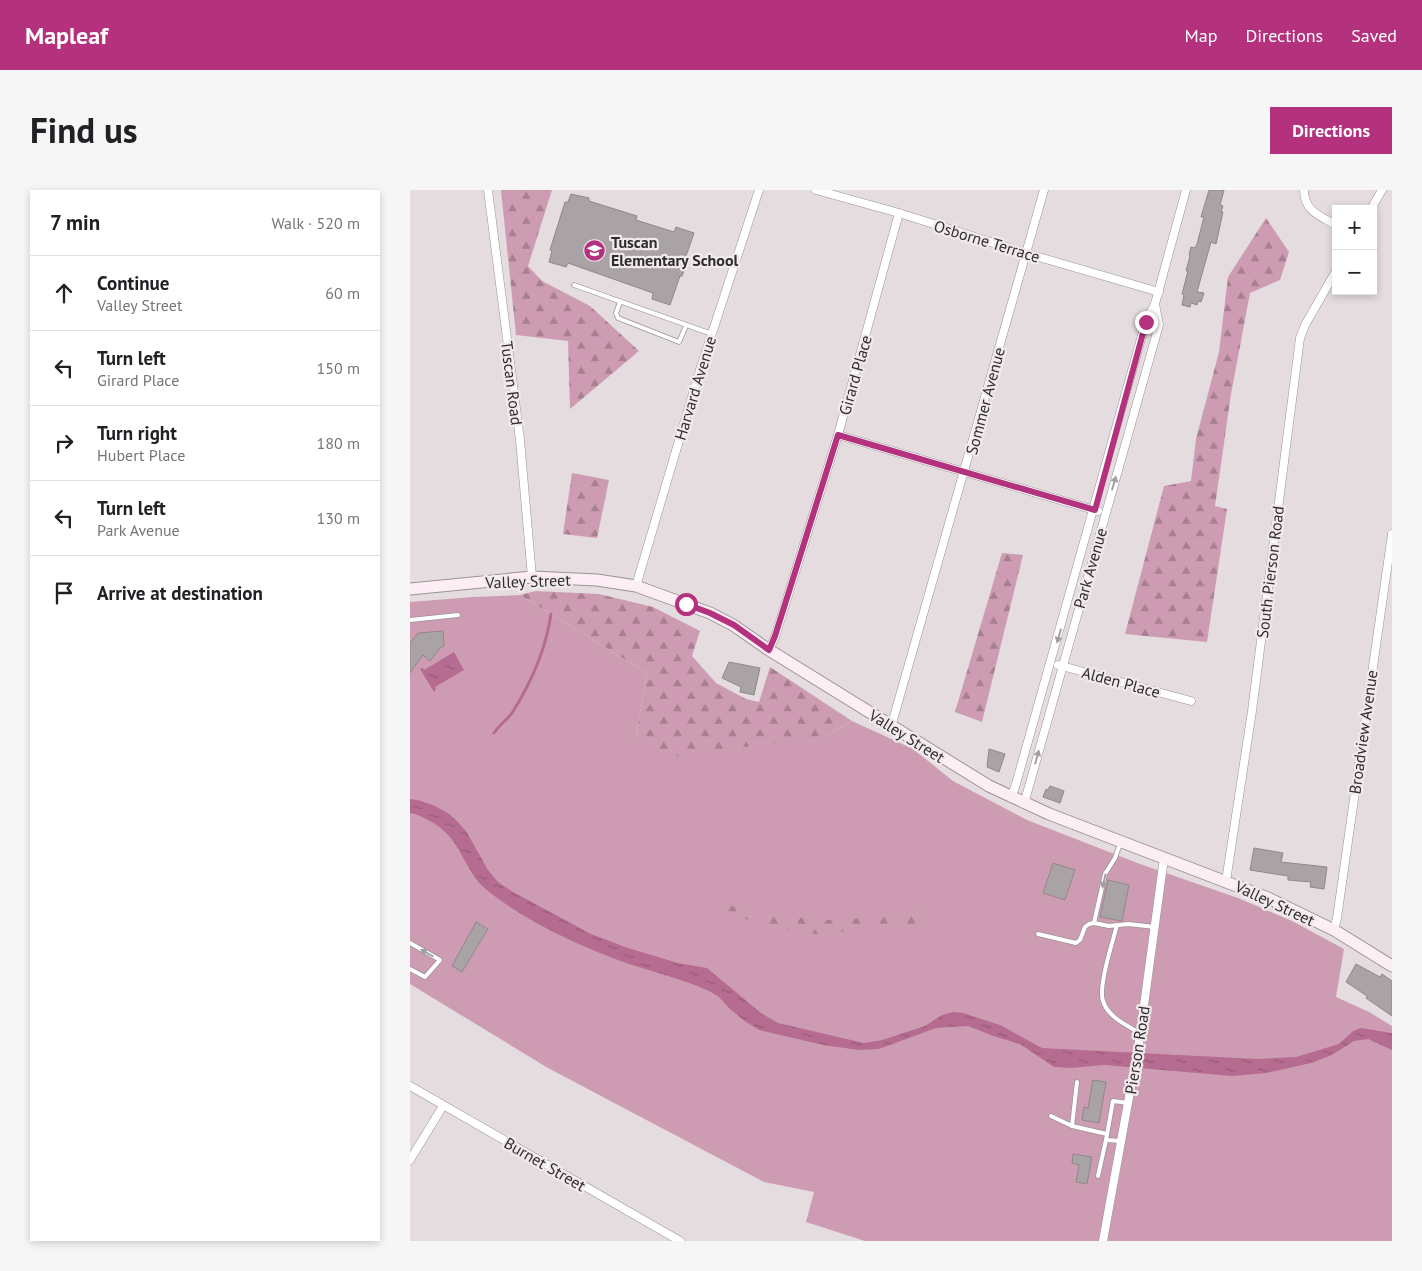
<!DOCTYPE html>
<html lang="en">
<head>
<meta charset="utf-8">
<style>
  body { margin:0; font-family:"PT Sans",sans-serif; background:#f6f6f6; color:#202124 }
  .controls { position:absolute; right:15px; top:15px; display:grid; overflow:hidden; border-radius:0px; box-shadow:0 2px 8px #0003 }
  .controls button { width:45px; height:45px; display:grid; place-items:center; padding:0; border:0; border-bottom:1px solid #e0e0e0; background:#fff; color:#202124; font:25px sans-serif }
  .stop { position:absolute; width:15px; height:15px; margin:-11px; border:4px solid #b4327d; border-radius:50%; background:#fff }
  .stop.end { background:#b4327d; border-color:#fff; box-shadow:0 1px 5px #0008 }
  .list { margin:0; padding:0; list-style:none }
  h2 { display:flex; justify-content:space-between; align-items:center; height:65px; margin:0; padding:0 20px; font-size:21px }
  h2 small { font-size:16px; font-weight:400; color:#757577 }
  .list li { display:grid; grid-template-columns:32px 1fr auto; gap:15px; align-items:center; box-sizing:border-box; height:75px; padding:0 20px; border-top:1px solid #e0e0e0 }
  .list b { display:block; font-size:19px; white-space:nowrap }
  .list p { margin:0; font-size:16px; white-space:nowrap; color:#757577 }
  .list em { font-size:16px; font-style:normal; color:#757577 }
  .icon { flex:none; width:28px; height:28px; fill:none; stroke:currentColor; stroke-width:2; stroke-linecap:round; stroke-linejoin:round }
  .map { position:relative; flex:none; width:982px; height:1051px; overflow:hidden; border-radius:0px }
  header { display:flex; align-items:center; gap:30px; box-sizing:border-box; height:70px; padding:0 25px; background:#b4327d; color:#fff }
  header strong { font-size:24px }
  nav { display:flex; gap:28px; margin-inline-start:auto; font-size:18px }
  .intro { display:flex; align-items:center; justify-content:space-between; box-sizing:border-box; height:120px; padding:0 30px }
  h1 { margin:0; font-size:35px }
  .button { padding:12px 22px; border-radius:0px; background:#b4327d; color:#fff; font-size:18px; font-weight:700 }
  main { display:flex; gap:30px; padding:0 30px }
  aside { flex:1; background:#fff; border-radius:0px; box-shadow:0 2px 8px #0003 }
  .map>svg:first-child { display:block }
</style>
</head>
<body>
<header>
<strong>Mapleaf</strong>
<nav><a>Map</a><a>Directions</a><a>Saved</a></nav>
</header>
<div class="intro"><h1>Find us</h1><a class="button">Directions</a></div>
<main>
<aside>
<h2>7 min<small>Walk · 520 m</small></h2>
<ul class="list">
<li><svg class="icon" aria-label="ahead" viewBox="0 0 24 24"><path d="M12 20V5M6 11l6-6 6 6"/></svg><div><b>Continue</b><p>Valley Street</p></div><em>60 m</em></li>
<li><svg class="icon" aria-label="left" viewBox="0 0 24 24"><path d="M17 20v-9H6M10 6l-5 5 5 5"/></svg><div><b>Turn left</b><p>Girard Place</p></div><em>150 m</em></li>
<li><svg class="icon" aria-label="right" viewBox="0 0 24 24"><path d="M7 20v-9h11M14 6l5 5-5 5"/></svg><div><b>Turn right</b><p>Hubert Place</p></div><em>180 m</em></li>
<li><svg class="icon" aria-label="left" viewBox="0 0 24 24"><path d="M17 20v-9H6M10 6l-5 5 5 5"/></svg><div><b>Turn left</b><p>Park Avenue</p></div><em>130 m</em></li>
<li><svg class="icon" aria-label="arrive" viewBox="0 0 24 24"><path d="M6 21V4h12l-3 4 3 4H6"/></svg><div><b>Arrive at destination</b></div></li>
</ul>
</aside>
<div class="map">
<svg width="982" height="1051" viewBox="0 0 982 1051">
  <defs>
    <pattern id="forest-firs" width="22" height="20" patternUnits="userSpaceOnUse" patternTransform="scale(1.25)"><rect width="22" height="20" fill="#ce9cb2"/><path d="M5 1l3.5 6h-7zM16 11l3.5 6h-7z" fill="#a87f91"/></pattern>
    <pattern id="water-ripples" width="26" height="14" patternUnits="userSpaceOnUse" patternTransform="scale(1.25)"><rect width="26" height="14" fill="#b66c90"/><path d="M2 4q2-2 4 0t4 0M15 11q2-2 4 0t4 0" fill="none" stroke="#945976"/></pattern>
  </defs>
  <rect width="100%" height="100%" fill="#e4dcdf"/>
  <polygon fill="#ce9cb2" points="110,405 237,483 226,548 416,546 442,531 503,559 543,591 617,630 730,674 828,708 882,731 934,759 926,807 959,822 982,836 982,1051 455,1051 396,1032 404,1002 354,992 138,878 0,794 0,412 63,407"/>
  <g fill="url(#forest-firs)">
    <polygon points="91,0 142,0 118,76 132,91 180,116 229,161 160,219 158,151 106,145"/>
    <polygon points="856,28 879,62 870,90 840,103 821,204 805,316 817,319 797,452 715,444 754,296 781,291 786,249 809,162 818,87"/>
    <polygon points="162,283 199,290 187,348 153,344"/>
    <polygon points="592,363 613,365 572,532 545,522"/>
    <polygon points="126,401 189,404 243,417 290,441 282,466 306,493 336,509 349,512 360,477 442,531 416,546 251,568 226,548 237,483 110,405"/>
    <polygon points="314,713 344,723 380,726 410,730 430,730 513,721 522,723 522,727 513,733 500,735 405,744 386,741 363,739 322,724 312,726 304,722 307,716"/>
  </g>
  <g fill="url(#water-ripples)">
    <polygon points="44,462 54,480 25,497 26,500 24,502 10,479 13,478 14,480"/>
    <path d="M0,609L8,610L23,615L38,623L46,630L56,641L78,680L88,692L103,702L181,744L218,758L268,773L297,778L351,823L368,833L454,853L472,850L515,836L532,825L543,822L553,823L590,835L632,858L847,869L886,867L929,854L943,841L951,838L982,843V860L958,849L944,851L922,865L901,873L857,883L822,886L694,875L661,878L644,877L610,854L583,846L558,836L526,838L469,859L449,860L413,855L349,840L333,830L319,818L309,807L299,801C272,789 244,782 216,773C168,755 118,733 78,701C52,681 53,647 18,630C12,627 7,624 0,623Z"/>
  </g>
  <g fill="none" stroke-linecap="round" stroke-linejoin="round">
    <path stroke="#b66c90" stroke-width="3" d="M84,543C89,535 97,530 102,523C121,493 136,459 141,424"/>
  </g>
  <g fill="#aaa3a6" stroke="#8f888b">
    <polygon points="799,0 814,0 810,15 813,16 811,22 813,22 806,54 801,52 787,102 794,103 791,112 788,111 787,115 781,113 780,117 772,115 774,105 772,104 778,81 776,81 780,66 779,65 781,57 785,58 787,54 794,27 791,27"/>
    <polygon points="161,4 179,8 179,11 227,26 226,30 264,42 266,37 284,43 274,72 277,73 272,86 270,86 260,115 242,109 243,103 158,73 156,77 139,72 142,61 140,60 155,12 158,12"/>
    <polygon points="33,441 34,456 31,457 20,471 13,465 0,483 0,453 8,443"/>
    <polygon points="319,472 350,478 344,505 330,502 331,497 312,488"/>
    <polygon points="579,559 595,564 589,582 577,577"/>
    <polygon points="640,596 654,601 650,613 633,607 636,599 638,600"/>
    <polygon points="844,658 873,663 871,672 917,677 914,699 900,697 901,692 878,690 878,686 840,680"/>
    <polygon points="643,673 665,680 655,710 633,703"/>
    <polygon points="698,690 719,695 712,731 690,727"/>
    <polygon points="66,732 78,739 52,782 42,776"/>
    <polygon points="946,774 970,787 972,784 982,791 982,826 956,808 957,806 936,792"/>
    <polygon points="683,890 696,892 689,933 672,930 674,917 678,918"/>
    <polygon points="663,964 682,967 677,994 666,992 669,975 662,973"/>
  </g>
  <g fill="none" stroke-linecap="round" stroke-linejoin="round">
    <defs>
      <g id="lane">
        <polyline points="164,95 302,144"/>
        <polyline points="210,112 206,123 208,128 269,152 276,136"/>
        <polyline points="0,430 48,425"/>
        <polyline points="684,733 695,684 705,668 710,654"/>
        <path d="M707,735C703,751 688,796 693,811C698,827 716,835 730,843"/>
        <polyline points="628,744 666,753 670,750 675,737 679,734 684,733 699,736 718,734 745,737"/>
        <polyline points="0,753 30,770 15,787 0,779"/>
        <polyline points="641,926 662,936 697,944"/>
        <polyline points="662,936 667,892"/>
        <polyline points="696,950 711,951"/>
        <polyline points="688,986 696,950 703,911 718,913"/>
      </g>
      <g id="street">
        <polyline points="78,0 110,250 122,387"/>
        <polyline points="406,0 489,23 615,63 749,102"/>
        <path d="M894,0C894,21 910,26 926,35"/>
        <polyline points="961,19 972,0"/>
        <polyline points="428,245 688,321"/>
        <polyline points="226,396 289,183 349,0"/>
        <polyline points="359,460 365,447 428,245 489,23"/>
        <polyline points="648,475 781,511"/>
        <polyline points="481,537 634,0"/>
        <polyline points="601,608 606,594 736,131 745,114 776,0"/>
        <polyline points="614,614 749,135 745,114"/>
        <polyline points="816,691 842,521 890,148 895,135 926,81"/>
        <polyline points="924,740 927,728 982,344"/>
        <polyline points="0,896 270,1051"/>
        <polyline points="0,970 33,916"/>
        <polyline points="693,1051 729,852 754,668"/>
      </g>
      <polyline id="secondary" points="0,399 122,387 187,390 226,396 300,423 323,435 359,460 579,596 639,624 858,708 924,740 982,776"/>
    </defs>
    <use href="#lane" stroke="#9b9396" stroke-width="5.5"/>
    <use href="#street" stroke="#9b9396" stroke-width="9"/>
    <use href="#secondary" stroke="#9b9396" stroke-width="13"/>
    <use href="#lane" stroke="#fff" stroke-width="4"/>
    <use href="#street" stroke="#fff" stroke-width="8"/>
    <use href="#secondary" stroke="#fdedf4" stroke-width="11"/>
  </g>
  <defs><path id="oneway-solid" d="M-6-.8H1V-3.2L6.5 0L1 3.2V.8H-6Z" transform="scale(1.25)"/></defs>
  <g fill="#a1a0a1">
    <use href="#oneway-solid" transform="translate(704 293) rotate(-74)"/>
    <use href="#oneway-solid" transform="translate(649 446) rotate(106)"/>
    <use href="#oneway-solid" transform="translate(627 567) rotate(-75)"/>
    <use href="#oneway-solid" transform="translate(694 691) rotate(103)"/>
    <use href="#oneway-solid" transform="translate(17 763) rotate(-150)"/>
  </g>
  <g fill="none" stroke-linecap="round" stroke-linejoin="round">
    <polyline stroke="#b4327d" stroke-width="6" points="276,414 300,423 324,435 359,460 365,446 428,245 685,320 736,132"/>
  </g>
  <defs>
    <symbol id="school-disc" viewBox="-11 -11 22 22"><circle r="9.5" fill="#b4327d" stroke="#f1e9ec"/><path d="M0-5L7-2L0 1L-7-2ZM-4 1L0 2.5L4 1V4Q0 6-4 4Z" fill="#fff"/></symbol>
  </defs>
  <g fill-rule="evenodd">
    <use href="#school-disc" x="172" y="48" width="25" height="25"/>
  </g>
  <g text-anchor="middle" stroke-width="4.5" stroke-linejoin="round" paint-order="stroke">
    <g font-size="16" fill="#2f2c2e" stroke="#f1e9ec">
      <text transform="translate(577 51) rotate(17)" y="6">Osborne Terrace</text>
      <text transform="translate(445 185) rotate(-74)" y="6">Girard Place</text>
      <text transform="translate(102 193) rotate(83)" y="6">Tuscan Road</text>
      <text transform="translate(285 198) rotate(-73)" y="6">Harvard Avenue</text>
      <text transform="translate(575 211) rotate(-75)" y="6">Sommer Avenue</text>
      <text transform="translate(680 378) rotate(-74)" y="6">Park Avenue</text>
      <text transform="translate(860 382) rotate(-83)" y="6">South Pierson Road</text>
      <text transform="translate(118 391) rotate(-2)" y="6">Valley Street</text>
      <text transform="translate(711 492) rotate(15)" y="6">Alden Place</text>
      <text transform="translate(953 542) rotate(-82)" y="6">Broadview Avenue</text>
      <text transform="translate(497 546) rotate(32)" y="6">Valley Street</text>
      <text transform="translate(865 713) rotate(25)" y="6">Valley Street</text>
      <text transform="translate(727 860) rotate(-81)" y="6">Pierson Road</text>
      <text transform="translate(135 974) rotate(30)" y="6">Burnet Street</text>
    </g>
    <g font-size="16" font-weight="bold" fill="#2f2c2e" stroke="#f1e9ec" text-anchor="start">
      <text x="201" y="58">Tuscan<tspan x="201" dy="18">Elementary School</tspan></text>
    </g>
  </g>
</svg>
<div class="controls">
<button>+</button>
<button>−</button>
</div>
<div class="stop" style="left:276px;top:414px"></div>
<div class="stop end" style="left:736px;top:132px"></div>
</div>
</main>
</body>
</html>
